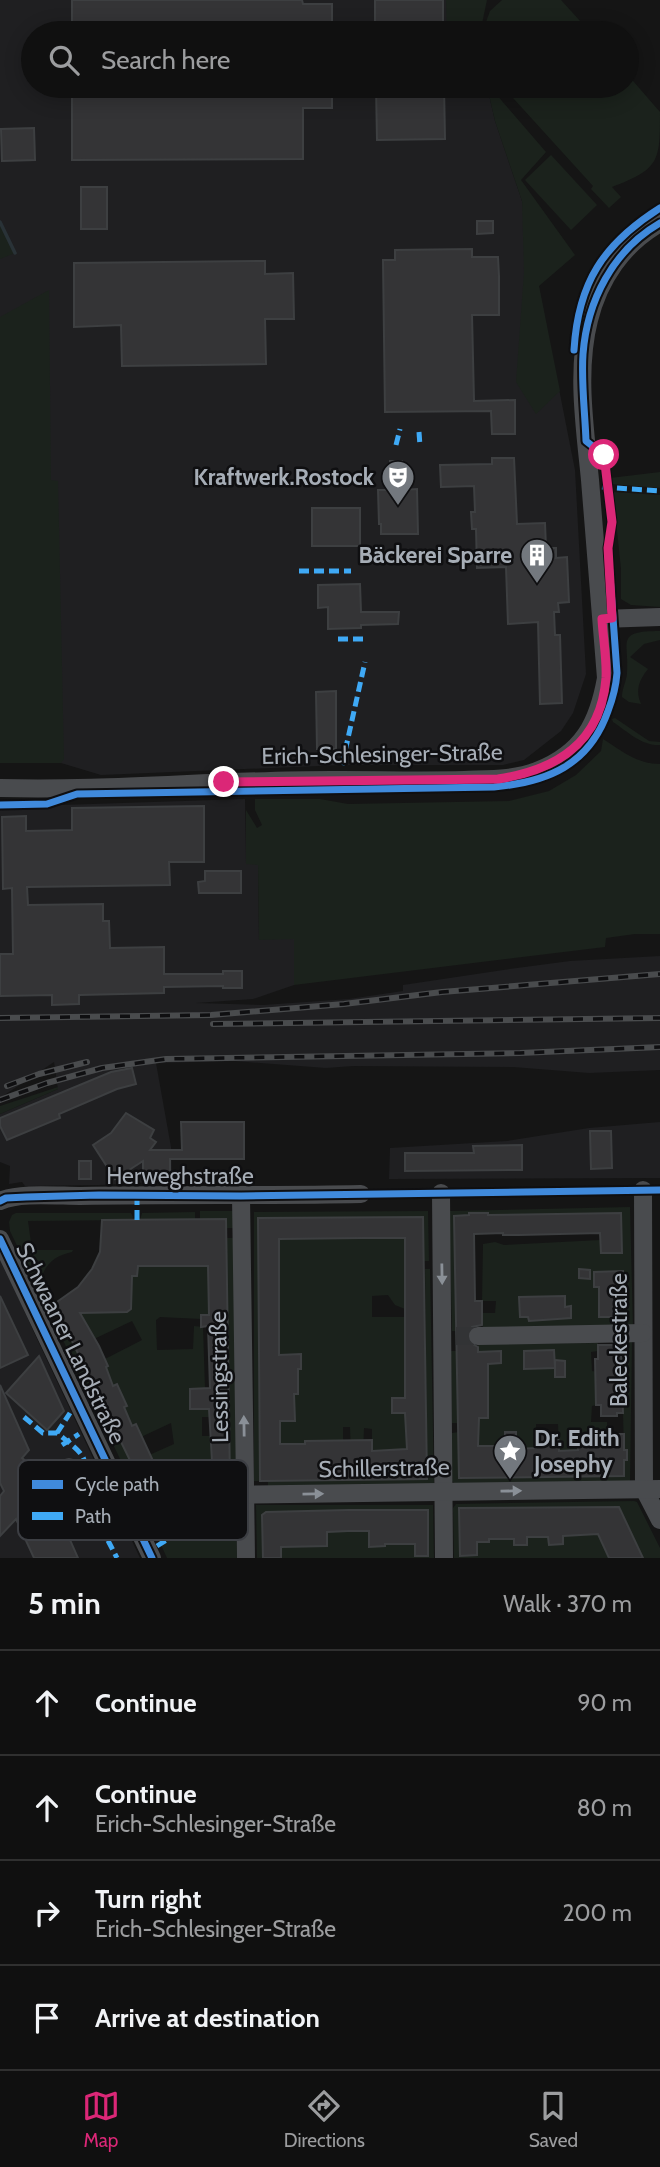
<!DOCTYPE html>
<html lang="en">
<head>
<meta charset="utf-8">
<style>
  body { margin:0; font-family:Cabin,sans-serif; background:#191919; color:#f1f3f6 }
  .stop { position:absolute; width:21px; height:21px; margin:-16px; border:5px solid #db2777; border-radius:50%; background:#fff }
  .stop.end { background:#db2777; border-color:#fff; box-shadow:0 2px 7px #0008 }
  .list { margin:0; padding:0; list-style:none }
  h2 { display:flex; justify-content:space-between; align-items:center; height:91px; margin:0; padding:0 28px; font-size:30px }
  h2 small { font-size:23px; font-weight:400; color:#9c9d9f }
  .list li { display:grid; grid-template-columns:46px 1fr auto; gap:21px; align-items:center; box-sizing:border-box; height:105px; padding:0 28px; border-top:2px solid #303030 }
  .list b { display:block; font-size:26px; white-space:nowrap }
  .list p { margin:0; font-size:23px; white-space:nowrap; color:#9c9d9f }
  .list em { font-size:23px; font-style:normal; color:#9c9d9f }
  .icon { flex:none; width:38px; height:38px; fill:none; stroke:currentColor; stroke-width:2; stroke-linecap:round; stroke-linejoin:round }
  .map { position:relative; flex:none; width:660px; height:1558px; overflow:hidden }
  .search { position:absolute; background:#101010; box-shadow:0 4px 18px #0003; left:21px; right:21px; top:21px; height:77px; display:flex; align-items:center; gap:18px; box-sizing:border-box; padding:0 24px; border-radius:38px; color:#9c9d9f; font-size:26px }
  .sheet { height:511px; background:#101010 }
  nav { display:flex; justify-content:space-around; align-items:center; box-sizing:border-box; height:98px; border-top:2px solid #303030; background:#101010; font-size:19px; color:#9c9d9f }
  nav a { display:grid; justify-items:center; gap:4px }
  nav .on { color:#db2777 }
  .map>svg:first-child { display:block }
</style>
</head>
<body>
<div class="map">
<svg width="660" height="1558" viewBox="0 0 660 1558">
  <rect width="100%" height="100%" fill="#151515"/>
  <g fill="#1f1f21">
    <polygon points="0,0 469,0 472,33 33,33 33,86 487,86 495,121 522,201 575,470 586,674 573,713 561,731 524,760 503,765 342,765 101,775 61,763 0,763"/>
    <polygon points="245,799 246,863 258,864 259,939 295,939 294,985 253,999 196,1003 263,1005 349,999 403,991 403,985 517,968 570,961 660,956 660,1070 589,1073 513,1067 353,1066 326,1068 234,1061 156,1063 171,1147 172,1181 99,1185 25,1186 22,1182 9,1184 10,1166 0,1162 0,1114 58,1089 54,1062 0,1098 0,807"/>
    <polygon points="660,1122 660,1178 389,1179 390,1148 507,1141 589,1128"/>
    <polygon points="0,1257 37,1339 140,1558 0,1558"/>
  </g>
  <g fill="#1b221c" fill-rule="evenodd">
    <polygon points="446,0 487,0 480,33 447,33"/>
    <polygon points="502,0 561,0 591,33 482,33 490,11"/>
    <path d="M627,74L660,112C660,161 660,169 612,187L621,197L609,208L591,189L593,186L502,86H627Z"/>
    <polygon points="487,86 489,86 546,152 521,180 575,255 539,286 560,391 536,414 516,382 524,272 522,201 495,121"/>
    <polygon points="551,155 597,205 571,230 525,180"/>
    <polygon points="0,222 15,253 0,259"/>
    <polygon points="49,290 51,480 58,481 64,759 61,763 0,763 0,317"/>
    <polygon points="660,472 660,488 611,484 610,478"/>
    <polygon points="613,492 660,495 660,607 631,605 621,599 621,569"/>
    <path d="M660,631V640L644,644L630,657L648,669C639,680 635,690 641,704L629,702L622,697C622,689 626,682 627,674C630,642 614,631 660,631Z"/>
    <path d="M615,718L649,741L660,742V745C642,746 628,732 613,722L612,719Z"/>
    <path d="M603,739C622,751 637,764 660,764V934H635L606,938L605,947L294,985V939L259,940L258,865L246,864V810L257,828L262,825L255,810V799H320L348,804L509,801L549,791L576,775L601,751Z"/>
    <polygon points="58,1087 58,1089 0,1114 0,1106"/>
    <path d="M630,1207L633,1328L483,1331L482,1313H495L496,1301H482L483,1244L495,1242L504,1245L600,1240L622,1252L621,1213L488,1215V1213L454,1216L456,1331H452L449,1211ZM623,1281H625V1287L623,1288V1317H600L599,1287Z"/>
    <polygon points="200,1211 233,1211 233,1228 226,1228 226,1219 200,1219"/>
    <polygon points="428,1211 429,1261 424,1261 423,1217 258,1218 260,1481 254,1481 254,1212"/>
    <polygon points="195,1212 195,1219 140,1220 142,1213"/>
    <path d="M16,1213H131L133,1217L132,1220L28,1221L32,1250H73L72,1252C56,1255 45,1264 41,1279L35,1283L10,1231L9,1222L12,1215Z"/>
    <polygon points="226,1238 235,1238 238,1486 134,1488 60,1334 66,1327 140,1481 230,1480"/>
    <polygon points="405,1238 405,1309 395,1305 388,1295 372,1296 372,1317 405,1317 405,1424 414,1424 407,1454 401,1460 400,1449 394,1449 394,1457 372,1451 372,1429 364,1428 363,1456 351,1456 350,1427 343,1427 343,1440 334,1440 334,1457 323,1441 306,1441 306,1458 280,1462 280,1421 295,1420 294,1404 281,1404 281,1394 298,1394 298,1380 281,1380 281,1369 301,1368 301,1355 279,1355 279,1239"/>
    <polygon points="138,1266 210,1266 210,1274 208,1275 209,1315 201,1315 201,1319 160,1317 156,1320 157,1350 193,1349 194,1326 203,1327 205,1388 190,1389 190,1409 209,1409 209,1417 202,1417 202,1436 210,1436 212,1461 150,1463 147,1456 174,1444 171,1423 141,1437 136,1424 132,1426 124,1407 127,1405 117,1385 113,1386 106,1367 108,1366 105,1359 142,1340 132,1321 94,1339 80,1313 127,1312 131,1310 132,1276 137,1275"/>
    <polygon points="425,1269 430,1269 434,1485 268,1486 268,1481 427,1479"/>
    <polygon points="621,1342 632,1342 630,1483 456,1485 452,1481 452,1433 459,1432 459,1478 623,1476 624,1460 627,1460 627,1450 624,1450"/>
    <polygon points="598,1343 598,1351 591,1352 592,1371 598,1372 595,1382 596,1405 592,1406 591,1422 607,1422 607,1434 604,1435 604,1444 592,1441 592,1437 577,1438 578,1450 559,1451 558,1424 536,1424 536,1449 516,1449 505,1432 505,1446 496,1446 496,1451 478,1450 479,1418 488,1417 488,1369 478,1369 478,1344"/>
    <polygon points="451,1351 457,1351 458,1423 452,1423"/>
    <polygon points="634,1501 637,1502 660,1548 660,1558 454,1558 453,1508 456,1504"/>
    <polygon points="147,1505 236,1505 237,1558 167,1558 145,1510"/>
    <polygon points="256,1505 433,1505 434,1558 257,1558"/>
  </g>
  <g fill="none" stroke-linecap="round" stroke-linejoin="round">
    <polyline stroke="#293237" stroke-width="3.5" points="0,222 15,253"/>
  </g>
  <g fill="#343436" stroke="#3d3f41" stroke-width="2" fill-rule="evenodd">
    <polygon points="72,0 302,0 303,4 332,4 332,33 72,33"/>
    <rect x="375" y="0" width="68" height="33"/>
    <polygon points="72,86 332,86 332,108 303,108 303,159 72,160"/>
    <polygon points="376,86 444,86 445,139 377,140"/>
    <polygon points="34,128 35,160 2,161 1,129"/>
    <rect x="81" y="187" width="26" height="42"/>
    <polygon points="477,221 493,221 493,233 477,234"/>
    <polygon points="472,249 472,257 498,257 499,276 499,315 472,315 474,401 515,400 515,434 492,434 491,411 385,412 383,260 395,260 395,250"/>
    <polygon points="265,261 265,274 293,273 294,319 265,319 266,364 122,366 121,325 74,327 74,263"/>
    <polygon points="492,458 514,458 517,524 545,523 546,548 556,548 556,558 567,557 569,602 558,603 559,612 554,612 555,635 560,635 562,703 540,704 538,622 508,624 506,567 477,568 476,529 472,529 471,512 475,512 474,486 441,487 440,465 492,464"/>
    <polygon points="390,461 402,461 402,490 417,489 418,534 381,534 381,524 379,524 378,490 390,490"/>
    <rect x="312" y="508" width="48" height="38"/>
    <polygon points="360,584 361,612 399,612 398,624 361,625 361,628 328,629 328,607 318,608 318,585"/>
    <polygon points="336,691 336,749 317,749 316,692"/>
    <polygon points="204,806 204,862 169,862 170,885 27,887 28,905 103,904 103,921 109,921 110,948 164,947 164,974 223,974 223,971 242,971 242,988 223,988 223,986 164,987 164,993 79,995 79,1004 52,1005 52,995 0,996 0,954 13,954 12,888 3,889 2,817 26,816 26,831 72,830 72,808"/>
    <polygon points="205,871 241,871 241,893 199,893 198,882 205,881"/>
    <polygon points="132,1068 136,1084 117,1089 59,1114 60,1118 7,1140 0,1126 0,1118 111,1072"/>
    <polygon points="126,1113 154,1130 150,1138 156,1142 150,1150 182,1150 181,1122 244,1122 244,1159 170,1159 170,1176 143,1177 143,1161 115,1179 93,1145 111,1133"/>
    <polygon points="590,1131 611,1131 612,1168 591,1169"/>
    <polygon points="522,1145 522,1170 405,1171 405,1153 474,1153 473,1146"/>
    <rect x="79" y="1161" width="12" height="18"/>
    <polygon points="469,1213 488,1213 488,1215 621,1213 622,1253 601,1253 600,1233 519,1235 503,1235 503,1233 474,1234 475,1301 482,1301 482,1325 472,1327 467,1336 469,1342 478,1347 478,1352 501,1351 501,1363 488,1364 488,1418 479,1418 478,1446 505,1446 505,1432 516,1432 516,1449 536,1448 536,1433 558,1434 559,1451 578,1450 577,1441 604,1440 604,1434 624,1434 624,1450 627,1450 627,1460 624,1460 624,1476 459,1478 454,1216 469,1215"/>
    <path d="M423,1217L427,1479L260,1481L258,1218ZM362,1238H405V1398H392V1413H405L407,1449L372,1451V1440L305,1441V1444H280V1421H295L294,1394H298V1369H301V1354L279,1355V1239Z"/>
    <path d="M226,1219L230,1481H140L54,1304L78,1287L92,1269L100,1252L102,1220ZM138,1266H208L209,1315H201V1327L208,1326L210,1388L190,1389V1409H209L212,1461L154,1463L136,1424L132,1426L124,1407L127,1406L117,1384L113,1386L106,1367L108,1366L99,1346L80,1313L127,1312L131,1309L132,1276H137Z"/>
    <polygon points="579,1269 590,1270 590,1279 579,1278"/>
    <polygon points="623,1271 623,1317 599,1317 599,1287 594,1287 594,1272"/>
    <polygon points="0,1296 28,1355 0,1368"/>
    <polygon points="565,1296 565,1307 571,1306 571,1318 529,1321 528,1317 520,1317 519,1297"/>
    <polygon points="598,1345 621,1345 623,1413 617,1413 617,1416 601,1416 601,1405 596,1405 595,1359 598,1359"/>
    <polygon points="554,1350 555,1368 524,1369 524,1351"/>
    <polygon points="39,1356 64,1411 47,1430 6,1393"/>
    <polygon points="555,1360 565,1361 565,1377 555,1377"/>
    <polygon points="0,1385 29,1450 22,1458 40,1472 78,1558 34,1558 16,1519 0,1536 0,1496 4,1491 0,1483"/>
    <circle cx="69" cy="1467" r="8"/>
    <polygon points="619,1507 643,1558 609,1558 598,1534 563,1536 563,1544 549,1545 548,1537 527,1537 527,1545 514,1545 514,1539 489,1539 489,1542 477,1542 477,1555 460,1556 459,1508"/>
    <polygon points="348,1510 428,1510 428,1556 415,1556 415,1544 385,1544 385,1546 369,1547 369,1531 348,1531 327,1532 327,1546 281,1547 281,1558 263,1558 262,1515 266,1512"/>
  </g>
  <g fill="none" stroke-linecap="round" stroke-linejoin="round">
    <polyline stroke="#323335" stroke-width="18" stroke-dasharray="18 9" stroke-linecap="butt" points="456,1336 478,1336"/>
    <g stroke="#494b4e" stroke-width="18">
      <polyline points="602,619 660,617"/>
      <path d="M0,788C114,791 227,779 341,780C382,780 423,781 464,780C488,779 514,780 537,771C583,753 598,723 606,678C601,612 595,546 590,480C585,428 576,371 589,320C599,279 623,244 660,223"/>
      <polyline points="643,1190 644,1489 660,1520"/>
      <polyline points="441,1193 444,1558"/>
      <polyline points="241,1196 246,1558"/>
      <path d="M0,1201C19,1192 58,1196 80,1196C174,1194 268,1196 361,1194"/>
      <polyline points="0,1239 152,1558"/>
      <polyline points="478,1336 643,1333"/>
      <polyline points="126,1502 143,1496 660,1489"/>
    </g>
    <defs>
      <g id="rail">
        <polyline points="0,1018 211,1015 344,1004 442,992 660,974"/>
        <polyline points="213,1024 660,1018"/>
        <polyline points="7,1086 39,1074 87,1062"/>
        <polyline points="0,1100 47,1083 102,1068 166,1059 520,1053 660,1047"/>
      </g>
    </defs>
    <use href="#rail" stroke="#494b4d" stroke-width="6"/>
    <use href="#rail" stroke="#0f0f11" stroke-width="3.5" stroke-dasharray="10" stroke-linecap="butt"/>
    <g stroke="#3fa9f5" stroke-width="5" stroke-dasharray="10 5" stroke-linecap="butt">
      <polyline points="419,432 420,446"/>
      <polyline points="396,445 400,429"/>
      <polyline points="602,487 660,491"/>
      <polyline points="299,571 351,571"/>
      <polyline points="338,639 367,639"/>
      <polyline points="342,765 365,662"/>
      <polyline points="137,1220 137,1195"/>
      <path d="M24,1417L43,1433H57C82,1453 92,1457 82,1490L117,1558"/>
      <polyline points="57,1433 70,1413"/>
      <polyline points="62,1445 79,1434"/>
      <polyline points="59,1482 82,1490"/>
      <polyline points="157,1546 194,1523 223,1520 223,1495"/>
    </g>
    <defs>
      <g id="cycleway">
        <path d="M574,350C578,283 603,244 660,208"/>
        <path d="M0,805L47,804L77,794L494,787C548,782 589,765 608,711C613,698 616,686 617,673L608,548L612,522L604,455L586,441C585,412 581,382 583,354C587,301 613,250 660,223"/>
        <polyline points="0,1201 6,1198 26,1197 99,1195 241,1196 660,1190"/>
        <polyline points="0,1239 152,1558"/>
      </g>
    </defs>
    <use href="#cycleway" stroke="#0f0f11" stroke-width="11"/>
    <use href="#cycleway" stroke="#408adc" stroke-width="7"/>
  </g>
  <defs><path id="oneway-solid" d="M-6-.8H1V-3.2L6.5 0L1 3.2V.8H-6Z" transform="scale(1.75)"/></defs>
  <g fill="#8a9097">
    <use href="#oneway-solid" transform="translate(442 1274) rotate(89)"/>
    <use href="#oneway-solid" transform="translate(244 1426) rotate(-91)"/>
    <use href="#oneway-solid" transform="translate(511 1491) rotate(-1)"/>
    <use href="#oneway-solid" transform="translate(313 1494) rotate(-1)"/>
  </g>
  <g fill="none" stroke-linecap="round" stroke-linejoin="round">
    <path stroke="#db2777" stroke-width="9" d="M224,782L498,779C557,770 601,743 606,678C607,659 603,638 602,619L612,618L608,548L612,522L604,455"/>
  </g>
  <defs>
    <symbol id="theatre-pin" viewBox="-11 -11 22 30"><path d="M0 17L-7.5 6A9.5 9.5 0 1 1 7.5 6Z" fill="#73787e" stroke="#0f0f11"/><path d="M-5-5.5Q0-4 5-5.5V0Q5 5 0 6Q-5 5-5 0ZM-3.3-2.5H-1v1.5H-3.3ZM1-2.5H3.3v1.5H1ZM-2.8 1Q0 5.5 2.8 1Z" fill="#fff"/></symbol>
    <symbol id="building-pin" viewBox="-11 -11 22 30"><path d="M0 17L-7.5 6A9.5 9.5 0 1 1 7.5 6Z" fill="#73787e" stroke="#0f0f11"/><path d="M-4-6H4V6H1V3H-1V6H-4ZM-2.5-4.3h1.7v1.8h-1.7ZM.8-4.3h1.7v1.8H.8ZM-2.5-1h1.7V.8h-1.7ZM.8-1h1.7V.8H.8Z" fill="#fff"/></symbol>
    <symbol id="sight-pin" viewBox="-11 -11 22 30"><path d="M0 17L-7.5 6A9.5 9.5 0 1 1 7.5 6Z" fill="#73787e" stroke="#0f0f11"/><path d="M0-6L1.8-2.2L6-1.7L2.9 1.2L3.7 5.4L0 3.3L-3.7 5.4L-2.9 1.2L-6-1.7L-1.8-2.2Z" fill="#fff"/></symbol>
  </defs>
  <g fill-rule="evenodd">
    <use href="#theatre-pin" x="379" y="458" width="38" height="52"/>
    <use href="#building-pin" x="518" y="536" width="38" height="52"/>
    <use href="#sight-pin" x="491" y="1432" width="38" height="52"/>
  </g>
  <g text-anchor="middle" stroke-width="5" stroke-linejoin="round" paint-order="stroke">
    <g font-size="23" font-weight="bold" fill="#a6adb6" stroke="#0f0f11" text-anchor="end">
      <text x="374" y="485">Kraftwerk.Rostock</text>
      <text x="512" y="563">Bäckerei Sparre</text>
      <text x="534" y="1446" text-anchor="start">Dr. Edith<tspan x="534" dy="26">Josephy</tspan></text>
    </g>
    <g font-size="23" fill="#a6adb6" stroke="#0f0f11">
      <text transform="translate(382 754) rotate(-1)" y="8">Erich-Schlesinger-Straße</text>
      <text x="180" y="1184">Herweghstraße</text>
      <text transform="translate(619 1340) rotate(-90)" y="8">Baleckestraße</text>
      <text transform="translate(71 1343) rotate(64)" y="8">Schwaaner Landstraße</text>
      <text transform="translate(219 1377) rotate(-91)" y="8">Lessingstraße</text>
      <text transform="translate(384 1468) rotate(-1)" y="8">Schillerstraße</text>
    </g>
  </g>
  <rect x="18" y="1460" width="230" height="80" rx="10" fill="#0f0f11" stroke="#3c3e43" stroke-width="2"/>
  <rect x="32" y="1480" width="31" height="9" fill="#408adc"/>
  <rect x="32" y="1512" width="31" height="8" fill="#3fa9f5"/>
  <g font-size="19" fill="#a6adb6">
    <text x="75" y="1491">Cycle path</text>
    <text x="75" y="1523">Path</text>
  </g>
</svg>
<div class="stop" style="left:604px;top:455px"></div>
<div class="stop end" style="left:224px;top:782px"></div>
<div class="search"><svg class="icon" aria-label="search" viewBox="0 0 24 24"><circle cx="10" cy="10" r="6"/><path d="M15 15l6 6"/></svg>Search here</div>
</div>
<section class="sheet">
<h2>5 min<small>Walk · 370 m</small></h2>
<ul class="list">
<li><svg class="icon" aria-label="ahead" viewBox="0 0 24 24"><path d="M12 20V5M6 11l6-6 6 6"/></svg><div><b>Continue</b></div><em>90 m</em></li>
<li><svg class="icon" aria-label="ahead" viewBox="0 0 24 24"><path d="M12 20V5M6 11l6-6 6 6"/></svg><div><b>Continue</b><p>Erich-Schlesinger-Straße</p></div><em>80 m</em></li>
<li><svg class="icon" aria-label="right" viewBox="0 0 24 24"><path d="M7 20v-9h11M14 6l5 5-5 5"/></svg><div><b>Turn right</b><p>Erich-Schlesinger-Straße</p></div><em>200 m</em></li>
<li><svg class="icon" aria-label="arrive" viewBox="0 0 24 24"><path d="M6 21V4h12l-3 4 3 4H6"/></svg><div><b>Arrive at destination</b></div></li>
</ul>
</section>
<nav>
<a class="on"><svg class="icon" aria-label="map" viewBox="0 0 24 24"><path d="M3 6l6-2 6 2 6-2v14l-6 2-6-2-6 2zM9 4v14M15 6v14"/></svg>Map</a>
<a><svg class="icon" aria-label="directions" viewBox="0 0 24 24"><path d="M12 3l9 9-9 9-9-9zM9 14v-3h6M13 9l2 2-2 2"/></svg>Directions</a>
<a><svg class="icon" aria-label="saved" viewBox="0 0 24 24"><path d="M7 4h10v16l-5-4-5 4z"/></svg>Saved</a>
</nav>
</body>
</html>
